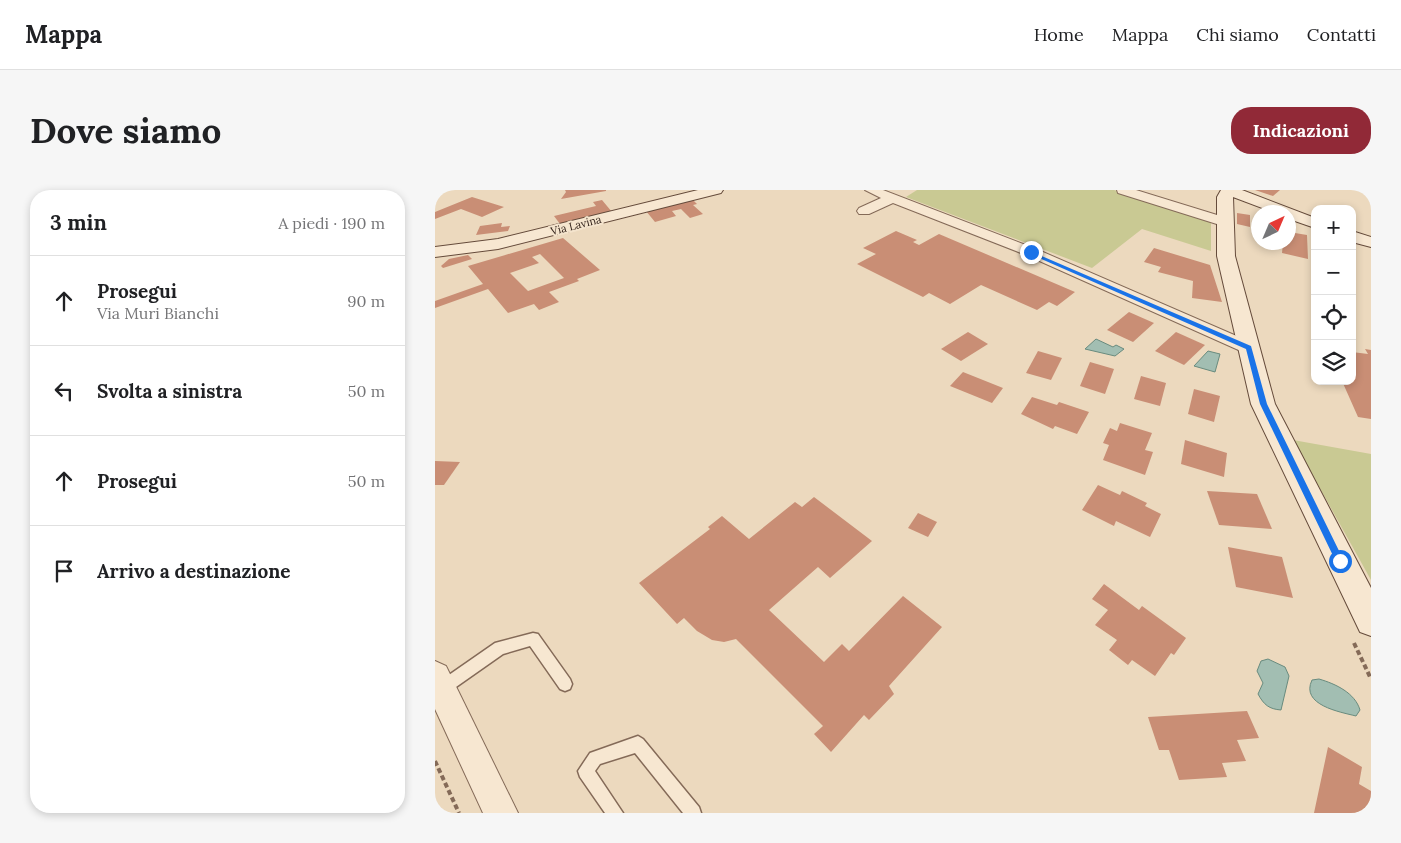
<!DOCTYPE html>
<html lang="it">
<head>
<meta charset="utf-8">
<style>
  body { margin:0; font-family:Lora,serif; background:#f6f6f6; color:#202124 }
  .controls { position:absolute; right:15px; top:15px; display:grid; overflow:hidden; border-radius:10px; box-shadow:0 2px 8px #0003 }
  .controls button { width:45px; height:45px; display:grid; place-items:center; padding:0; border:0; border-bottom:1px solid #e0e0e0; background:#fff; color:#202124; font:25px sans-serif }
  .compass { position:absolute; left:816px; top:15px; width:45px; height:45px; border-radius:50%; background:#fff; box-shadow:0 2px 8px #0003; rotate:44deg }
  .stop { position:absolute; width:15px; height:15px; margin:-11px; border:4px solid #1a73e8; border-radius:50%; background:#fff }
  .stop.end { background:#1a73e8; border-color:#fff; box-shadow:0 1px 5px #0008 }
  .list { margin:0; padding:0; list-style:none }
  h2 { display:flex; justify-content:space-between; align-items:center; height:65px; margin:0; padding:0 20px; font-size:21px }
  h2 small { font-size:16px; font-weight:400; color:#757577 }
  .list li { display:grid; grid-template-columns:32px 1fr auto; gap:15px; align-items:center; box-sizing:border-box; height:90px; padding:0 20px; border-top:1px solid #e0e0e0 }
  .list b { display:block; font-size:19px; white-space:nowrap }
  .list p { margin:0; font-size:16px; white-space:nowrap; color:#757577 }
  .list em { font-size:16px; font-style:normal; color:#757577 }
  .icon { flex:none; width:28px; height:28px; fill:none; stroke:currentColor; stroke-width:2; stroke-linecap:round; stroke-linejoin:round }
  .map { position:relative; flex:none; width:936px; height:623px; overflow:hidden; border-radius:20px }
  header { display:flex; align-items:center; gap:30px; box-sizing:border-box; height:70px; padding:0 25px; background:#fff; border-bottom:1px solid #e0e0e0 }
  header strong { font-size:24px }
  nav { display:flex; gap:28px; margin-inline-start:auto; font-size:18px }
  .intro { display:flex; align-items:center; justify-content:space-between; box-sizing:border-box; height:120px; padding:0 30px }
  h1 { margin:0; font-size:35px }
  .button { padding:12px 22px; border-radius:20px; background:#912937; color:#fff; font-size:18px; font-weight:700 }
  main { display:flex; gap:30px; padding:0 30px }
  aside { flex:1; background:#fff; border-radius:20px; box-shadow:0 2px 8px #0003 }
  .map>svg:first-child { display:block }
</style>
</head>
<body>
<header>
<strong>Mappa</strong>
<nav><a>Home</a><a>Mappa</a><a>Chi siamo</a><a>Contatti</a></nav>
</header>
<div class="intro"><h1>Dove siamo</h1><a class="button">Indicazioni</a></div>
<main>
<aside>
<h2>3 min<small>A piedi · 190 m</small></h2>
<ul class="list">
<li><svg class="icon" aria-label="ahead" viewBox="0 0 24 24"><path d="M12 20V5M6 11l6-6 6 6"/></svg><div><b>Prosegui</b><p>Via Muri Bianchi</p></div><em>90 m</em></li>
<li><svg class="icon" aria-label="left" viewBox="0 0 24 24"><path d="M17 20v-9H6M10 6l-5 5 5 5"/></svg><div><b>Svolta a sinistra</b></div><em>50 m</em></li>
<li><svg class="icon" aria-label="ahead" viewBox="0 0 24 24"><path d="M12 20V5M6 11l6-6 6 6"/></svg><div><b>Prosegui</b></div><em>50 m</em></li>
<li><svg class="icon" aria-label="arrive" viewBox="0 0 24 24"><path d="M6 21V4h12l-3 4 3 4H6"/></svg><div><b>Arrivo a destinazione</b></div></li>
</ul>
</aside>
<div class="map">
<svg width="936" height="623" viewBox="0 0 936 623">
  <rect width="100%" height="100%" fill="#ecd9be"/>
  <g fill="#c9c993">
    <polygon points="482,0 679,0 776,31 776,61 707,39 657,78 471,7"/>
    <polygon points="858,250 936,264 936,390"/>
  </g>
  <g fill="#a2beb2" stroke="#698b7e">
    <polygon points="661,149 678,157 681,155 689,159 680,166 650,159"/>
    <polygon points="773,161 785,164 780,182 759,176"/>
    <path d="M833,469L850,477L854,486L846,520C834,519 829,515 823,504L828,493L822,481L826,471Z"/>
    <path d="M884,489C901,494 920,503 925,520L921,526C905,522 865,515 877,490Z"/>
  </g>
  <g fill="#c98e75" fill-rule="evenodd">
    <polygon points="130,0 171,0 171,1 126,9 131,2"/>
    <polygon points="820,0 845,0 838,6"/>
    <polygon points="37,7 69,17 47,27 26,19 0,29 0,22"/>
    <polygon points="257,9 262,14 258,15 268,24 255,28 246,19 237,21 241,26 220,32 211,21"/>
    <polygon points="167,10 177,22 125,34 119,26 161,16 158,12"/>
    <polygon points="802,23 815,25 815,37 802,34"/>
    <polygon points="67,33 66,37 75,36 73,41 41,45 45,36"/>
    <polygon points="461,41 482,50 478,52 484,55 504,44 640,102 622,116 614,112 602,120 546,95 515,114 494,103 488,107 422,74 441,64 428,58"/>
    <polygon points="854,42 872,45 873,69 847,63 848,52 854,52"/>
    <path d="M128,48L165,80L142,89L144,91L114,102L124,112L104,120L99,114L73,123L53,99L0,118V111L48,94L33,76ZM105,64L129,88L93,101L75,83L104,73L97,67Z"/>
    <polygon points="719,58 775,75 787,112 757,108 758,91 723,82 726,77 709,72"/>
    <polygon points="33,65 37,69 8,78 6,76 14,69"/>
    <polygon points="694,122 719,133 698,152 672,140"/>
    <polygon points="533,142 553,154 526,171 506,159"/>
    <polygon points="741,142 770,155 749,175 720,161"/>
    <polygon points="930,159 936,160 936,229 923,227 907,191 917,191 917,162 933,164"/>
    <polygon points="603,161 627,168 616,190 591,183"/>
    <polygon points="655,172 679,179 670,204 645,196"/>
    <polygon points="528,182 568,198 557,213 515,196"/>
    <polygon points="706,186 731,193 725,216 699,209"/>
    <polygon points="759,199 785,206 779,232 753,224"/>
    <polygon points="597,207 622,215 624,212 654,222 642,244 620,236 618,239 586,224"/>
    <polygon points="685,233 717,243 710,260 718,262 710,285 668,270 674,255 668,253 675,238 682,241"/>
    <polygon points="750,250 792,263 789,287 746,274"/>
    <polygon points="0,271 25,272 9,295 0,295"/>
    <polygon points="663,295 685,305 687,301 712,313 710,316 726,324 715,347 681,331 679,336 647,320"/>
    <polygon points="772,301 822,304 837,339 784,335"/>
    <polygon points="379,307 437,351 395,388 383,377 334,420 389,472 407,454 414,461 468,406 507,437 454,496 459,504 434,530 429,525 396,562 379,544 388,536 301,449 289,452 277,450 262,441 249,428 242,434 204,393 275,339 273,337 287,326 314,349 360,312 367,317"/>
    <polygon points="483,323 502,332 493,347 473,338"/>
    <polygon points="793,357 847,367 858,408 801,397"/>
    <polygon points="669,394 704,420 707,416 751,448 739,465 736,463 720,486 697,470 693,475 674,460 682,450 660,435 673,420 657,409"/>
    <polygon points="812,521 824,548 802,550 811,571 787,573 792,587 744,590 734,560 724,560 713,527"/>
    <polygon points="893,557 927,577 924,594 936,601 936,623 879,623"/>
  </g>
  <g fill="none" stroke-linecap="round" stroke-linejoin="round">
    <defs>
      <g id="lane">
        <polygon points="98,443 103,444 135,489 137,494 135,499 130,501 125,499 95,456 68,464 11,504 6,506 1,504 1,494 60,453"/>
        <polygon points="203,546 208,549 264,617 266,623 248,623 200,563 165,574 160,581 188,623 170,623 145,587 143,581 155,563"/>
      </g>
      <g id="street">
        <polygon points="430,0 448,0 601,59 820,154 823,158 820,162 808,162 591,65 458,13 434,24 424,24 422,21 424,18 446,8"/>
        <polygon points="682,0 701,0 795,29 797,32 790,36 785,35 683,3"/>
        <polygon points="0,471 11,476 83,623 48,623 0,519"/>
      </g>
      <g id="secondary">
        <polygon points="263,0 288,0 286,3 63,59 0,67 0,57 63,49"/>
        <polygon points="786,0 807,0 880,28 880,38 854,29 854,22 838,22 798,7 800,66 840,214 936,398 936,446 925,442 816,214 782,66 782,7"/>
        <polygon points="917,41 936,47 936,57 917,52"/>
      </g>
    </defs>
    <use href="#lane" stroke="#846a58" stroke-width="3"/>
    <use href="#street" stroke="#846a58" stroke-width="2"/>
    <use href="#secondary" stroke="#654b3b" stroke-width="2"/>
    <g stroke="#846a58" stroke-width="4" stroke-dasharray="5 3" stroke-linecap="butt">
      <polyline points="919,453 936,489"/>
      <polyline points="0,571 24,623"/>
    </g>
    <use href="#lane" fill="#f7e7d1" fill-rule="evenodd"/>
    <use href="#street" fill="#f7e7d1" fill-rule="evenodd"/>
    <use href="#secondary" fill="#f7e7d1" fill-rule="evenodd"/>
  </g>
  <polygon fill="#1a73e8" points="595,61 816,156 832,214 909,371 908,374 902,374 825,214 811,159 595,64"/>
  <g text-anchor="middle" stroke-width="4" stroke-linejoin="round" paint-order="stroke">
    <g font-size="11" fill="#34241c" stroke="#f4e4cd">
      <text transform="translate(141 35) rotate(-14)" y="4">Via Lavina</text>
    </g>
  </g>
</svg>
<div class="controls">
<button>+</button>
<button>−</button>
<button><svg class="icon" aria-label="locate" viewBox="0 0 24 24"><circle cx="12" cy="12" r="6"/><path d="M12 2v4M12 18v4M2 12h4M18 12h4"/></svg></button>
<button><svg class="icon" aria-label="layers" viewBox="0 0 24 24"><path d="M12 4l9 5-9 5-9-5zM3 14l9 5 9-5"/></svg></button>
</div>
<svg class="compass" viewBox="-18 -18 36 36"><path d="M0-13l5 13h-10z" fill="#e53935"/><path d="M0 13l5-13h-10z" fill="#757577"/></svg>
<div class="stop" style="left:905px;top:371px"></div>
<div class="stop end" style="left:596px;top:62px"></div>
</div>
</main>
</body>
</html>
